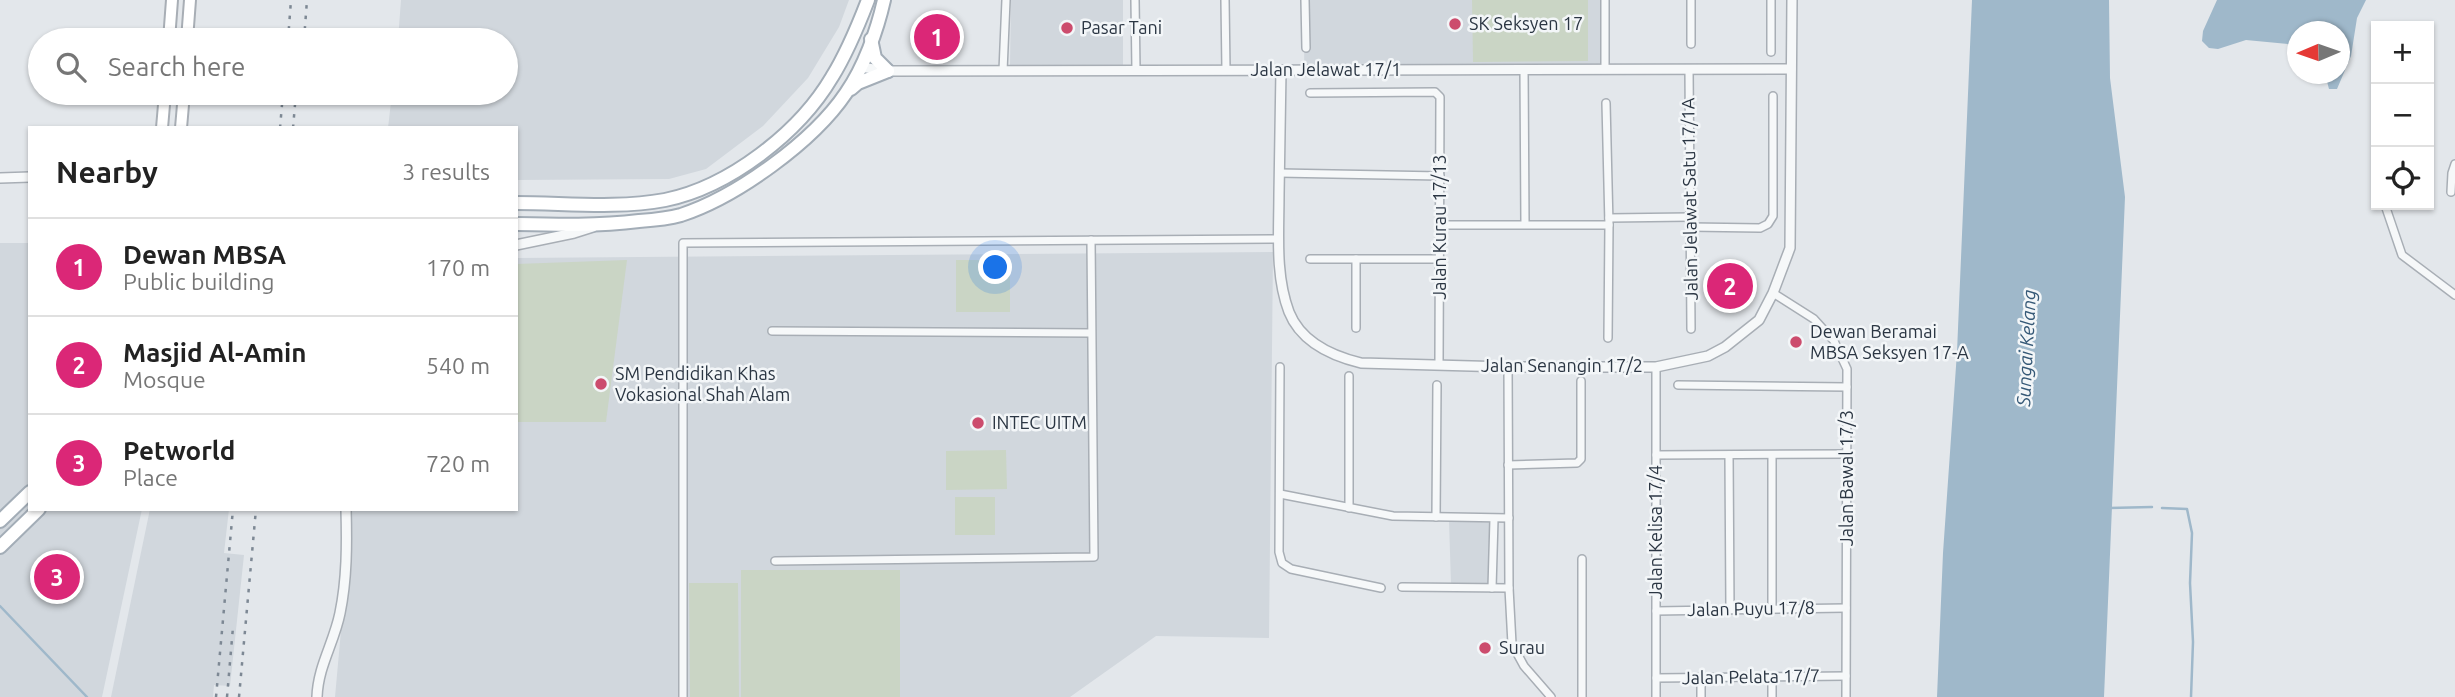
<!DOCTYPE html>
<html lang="en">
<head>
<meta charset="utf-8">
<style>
  body { margin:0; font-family:Ubuntu,sans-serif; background:#f6f6f6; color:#222 }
  .controls { position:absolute; right:21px; top:21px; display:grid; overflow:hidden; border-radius:0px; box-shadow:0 2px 5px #0004 }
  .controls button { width:63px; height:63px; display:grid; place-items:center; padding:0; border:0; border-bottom:2px solid #e0e0e0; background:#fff; color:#222; font:35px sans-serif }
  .compass { position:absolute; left:2287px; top:21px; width:63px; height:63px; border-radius:50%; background:#fff; box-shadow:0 2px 5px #0004; rotate:268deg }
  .you { position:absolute; left:996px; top:268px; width:24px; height:24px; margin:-18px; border:5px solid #fff; border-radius:50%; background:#1a73e8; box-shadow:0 0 0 10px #1a73e833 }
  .badge { display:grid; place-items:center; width:46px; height:46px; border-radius:50%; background:#db2777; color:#fff; font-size:23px; font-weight:700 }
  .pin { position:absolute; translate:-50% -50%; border:4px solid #fff; box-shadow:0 2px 7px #0006 }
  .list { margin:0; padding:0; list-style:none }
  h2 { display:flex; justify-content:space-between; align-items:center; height:91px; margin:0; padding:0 28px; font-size:30px }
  h2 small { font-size:23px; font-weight:400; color:#767676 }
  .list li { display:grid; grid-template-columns:46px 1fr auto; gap:21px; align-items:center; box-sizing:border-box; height:98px; padding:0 28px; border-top:2px solid #e0e0e0 }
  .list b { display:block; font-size:26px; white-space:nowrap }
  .list p { margin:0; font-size:23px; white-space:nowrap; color:#767676 }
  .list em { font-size:23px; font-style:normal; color:#767676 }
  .icon { flex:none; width:38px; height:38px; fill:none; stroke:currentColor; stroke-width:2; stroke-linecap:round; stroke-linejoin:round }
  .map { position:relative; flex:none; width:2455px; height:697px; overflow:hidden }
  .search { position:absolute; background:#fff; box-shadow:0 2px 5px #0004; left:28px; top:28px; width:490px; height:77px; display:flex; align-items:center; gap:18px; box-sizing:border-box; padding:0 24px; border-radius:38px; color:#767676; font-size:26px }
  .panel { position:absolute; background:#fff; box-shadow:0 2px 5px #0004; left:28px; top:126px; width:490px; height:385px; border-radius:0px }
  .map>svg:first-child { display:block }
</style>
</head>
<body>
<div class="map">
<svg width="2455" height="697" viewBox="0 0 2455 697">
  <rect width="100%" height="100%" fill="#e3e7eb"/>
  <g fill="#d1d7dd">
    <polygon points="401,0 849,0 839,27 808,78 763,126 706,169 669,179 516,180 516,128 388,128 392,93 506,93 506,40 398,40"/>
    <polygon points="1011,0 1123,0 1123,65 1010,65"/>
    <polygon points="1305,0 1605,0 1605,69 1304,70"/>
    <polygon points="0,243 30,243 30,509 142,509 102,697 0,697"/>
    <polygon points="1273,252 1269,638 1156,636 1070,697 335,697 352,509 516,509 516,258"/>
    <polygon points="150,509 229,509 224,553 244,555 230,686 214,685 213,697 111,697"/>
    <polygon points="1449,521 1490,522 1489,584 1451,584"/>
  </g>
  <g fill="#cad5c5">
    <polygon points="1472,0 1588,0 1588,61 1473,62"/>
    <polygon points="627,260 606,422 516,422 516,264"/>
    <rect x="956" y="260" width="54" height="52"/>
    <polygon points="1006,450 1007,489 946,490 946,451"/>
    <rect x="955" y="497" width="40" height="38"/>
    <rect x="741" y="570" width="159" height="127"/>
    <polygon points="689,583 738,583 739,697 690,697"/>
  </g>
  <g fill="#9fb8ca">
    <polygon points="1972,0 2109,0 2110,78 2125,197 2104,697 1937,697 1943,553 1957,352"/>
    <polygon points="2217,0 2366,0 2357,18 2351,56 2337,89 2329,89 2325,74 2340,74 2340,32 2298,32 2297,45 2246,40 2218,49 2209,48 2202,41 2203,31"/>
  </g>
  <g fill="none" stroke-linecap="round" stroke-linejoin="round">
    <g stroke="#9fb8ca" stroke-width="2.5">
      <polyline points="2109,508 2152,507"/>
      <polyline points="2162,508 2187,509 2192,533 2190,583 2193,642 2191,697"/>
      <polyline points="0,606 87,697"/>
    </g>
    <defs>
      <g id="minor">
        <polyline points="1135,0 1136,70"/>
        <polyline points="1225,0 1226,70"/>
        <polyline points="1305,0 1306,48"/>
        <polyline points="1691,44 1691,0"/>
        <polyline points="1771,52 1771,0"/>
        <polyline points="1524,69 1525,224"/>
        <polyline points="1605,69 1605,0"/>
        <polyline points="1689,69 1691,329"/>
        <polyline points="1003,71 1006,0"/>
        <polyline points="1310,93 1435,92 1440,97 1439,364"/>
        <polyline points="1606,103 1609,225 1608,338"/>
        <polyline points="1279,173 1440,176"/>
        <polyline points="2451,192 2452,173 2455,164"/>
        <polyline points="2385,205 2402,255 2455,295"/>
        <polyline points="1609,218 1690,217"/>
        <polyline points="1440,225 1609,225"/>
        <polyline points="1690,227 1760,228 1768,224 1773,216 1773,96"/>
        <polyline points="1310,259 1440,259"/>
        <polyline points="1773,293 1814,319 1834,341 1847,369 1846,697"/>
        <polyline points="1356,328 1356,259"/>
        <polyline points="772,331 1091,333"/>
        <polyline points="1280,367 1279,552 1282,563 1291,569 1381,588"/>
        <polyline points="1508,367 1509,588 1512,644 1524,666 1551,697"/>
        <polyline points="1656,367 1656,697"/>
        <polyline points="1678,385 1847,387"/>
        <polyline points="1656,455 1847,454"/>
        <polyline points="1729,455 1730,609"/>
        <polyline points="1508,465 1577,463 1581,459 1581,381"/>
        <polyline points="1280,494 1393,516 1509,518"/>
        <polyline points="1349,508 1349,376"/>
        <polyline points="1436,517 1437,385"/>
        <polyline points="775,561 1094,557 1091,240"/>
        <polyline points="1402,587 1509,588"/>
        <polyline points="1492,588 1494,519"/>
        <polyline points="1772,608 1772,455"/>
        <polyline points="1656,611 1846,608"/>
        <polyline points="1656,678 1846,676"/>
        <polyline points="683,697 683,243 1279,239"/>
        <polyline points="1582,697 1582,559"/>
        <polyline points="1701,697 1701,679"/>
        <polyline points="1772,697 1772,678"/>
      </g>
      <g id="tertiary">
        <polyline points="860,67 888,71 1791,69"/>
        <path d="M1281,70C1280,111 1280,153 1279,194C1279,233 1275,275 1289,312C1301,342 1332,356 1361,363L1508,367H1656L1708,356L1725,347L1759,320L1773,293L1790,248L1792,0"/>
        <polyline points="0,178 30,177"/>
        <polyline points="516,245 574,233 593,227"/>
        <path d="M317,697C318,666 334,643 340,613C347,579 347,544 346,509"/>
      </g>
      <g id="secondary">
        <polyline points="169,40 172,0"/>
        <polyline points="187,40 190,0"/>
        <polyline points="162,128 165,93"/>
        <polyline points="181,128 184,93"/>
      </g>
      <g id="primary">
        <polyline points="871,39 875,58 888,71"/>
        <polyline points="851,89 858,83 888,71"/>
        <path d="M516,203C565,203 617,209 665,200C729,187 799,133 832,77C847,53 858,26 868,0"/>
        <path d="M516,224C558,225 598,226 639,221C653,220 667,219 681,215C736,197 813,142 846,93C864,67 877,31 884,0"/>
        <polyline points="0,521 30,492"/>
        <polyline points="0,547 39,509"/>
      </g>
    </defs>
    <use href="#minor" stroke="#a8aeb5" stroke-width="10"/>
    <use href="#tertiary" stroke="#a8aeb5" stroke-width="12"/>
    <use href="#secondary" stroke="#a8aeb5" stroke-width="14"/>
    <use href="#primary" stroke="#a3adb7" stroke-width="16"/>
    <use href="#minor" stroke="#f6f8f9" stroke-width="7"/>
    <use href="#tertiary" stroke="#f6f8f9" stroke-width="9"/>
    <use href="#secondary" stroke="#fff" stroke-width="10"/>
    <use href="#primary" stroke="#fff" stroke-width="12"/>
    <g stroke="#7d8894" stroke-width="2.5" stroke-dasharray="3.5 7" stroke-linecap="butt">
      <polyline points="288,40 291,0"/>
      <polyline points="304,40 307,0"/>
      <polyline points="280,128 283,93"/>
      <polyline points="293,128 296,93"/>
      <polyline points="216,697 233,509"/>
      <polyline points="227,697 233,627"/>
      <polyline points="239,697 256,509"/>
    </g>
  </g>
  <g fill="#cc4c6d" stroke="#f3f6f8" stroke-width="2.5">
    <circle cx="1455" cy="24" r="7"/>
    <circle cx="1067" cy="28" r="7"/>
    <circle cx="1796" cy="342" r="7"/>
    <circle cx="601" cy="384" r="7"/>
    <circle cx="978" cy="423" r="7"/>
    <circle cx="1485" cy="648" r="7"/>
  </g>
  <g text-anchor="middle" stroke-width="5" stroke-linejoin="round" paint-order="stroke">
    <g font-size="18" fill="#2b3643" stroke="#f3f6f8" text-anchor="start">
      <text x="1469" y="30">SK Seksyen 17</text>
      <text x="1081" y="34">Pasar Tani</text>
      <text x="1810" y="338">Dewan Beramai<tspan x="1810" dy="21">MBSA Seksyen 17-A</tspan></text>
      <text x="615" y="380">SM Pendidikan Khas<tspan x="615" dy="21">Vokasional Shah Alam</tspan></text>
      <text x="992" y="429">INTEC UITM</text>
      <text x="1499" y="654">Surau</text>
    </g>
    <g font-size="18" fill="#2b3643" stroke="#f3f6f8">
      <text x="1326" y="76">Jalan Jelawat 17/1</text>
      <text transform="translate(1690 199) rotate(-91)" y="6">Jalan Jelawat Satu 17/1A</text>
      <text transform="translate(1440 227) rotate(-90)" y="6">Jalan Kurau 17/13</text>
      <text x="1562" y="372">Jalan Senangin 17/2</text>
      <text transform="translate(1847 478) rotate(-90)" y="6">Jalan Bawal 17/3</text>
      <text transform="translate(1656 532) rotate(-90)" y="6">Jalan Kelisa 17/4</text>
      <text transform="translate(1751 609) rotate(-1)" y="6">Jalan Puyu 17/8</text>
      <text transform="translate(1751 677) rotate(-1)" y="6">Jalan Pelata 17/7</text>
    </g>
    <g font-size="19" font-style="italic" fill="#365977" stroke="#f3f6f8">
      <text transform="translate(2026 348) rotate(-87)" y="7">Sungai Kelang</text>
    </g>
  </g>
</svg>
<div class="controls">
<button>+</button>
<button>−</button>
<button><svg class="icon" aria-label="locate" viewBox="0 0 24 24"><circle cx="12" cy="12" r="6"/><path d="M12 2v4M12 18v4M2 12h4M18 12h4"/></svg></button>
</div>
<svg class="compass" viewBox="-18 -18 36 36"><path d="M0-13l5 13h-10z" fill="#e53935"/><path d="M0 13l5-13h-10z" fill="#767676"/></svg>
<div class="you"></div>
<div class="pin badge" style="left:937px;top:37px">1</div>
<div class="pin badge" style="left:1730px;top:286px">2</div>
<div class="pin badge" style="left:57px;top:577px">3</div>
<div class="search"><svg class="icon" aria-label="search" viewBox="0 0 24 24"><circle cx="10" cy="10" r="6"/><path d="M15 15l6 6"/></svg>Search here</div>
<section class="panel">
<h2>Nearby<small>3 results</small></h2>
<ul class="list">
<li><span class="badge">1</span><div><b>Dewan MBSA</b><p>Public building</p></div><em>170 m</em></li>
<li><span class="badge">2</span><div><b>Masjid Al-Amin</b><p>Mosque</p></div><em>540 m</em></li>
<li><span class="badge">3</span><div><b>Petworld</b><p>Place</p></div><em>720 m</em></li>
</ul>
</section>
</div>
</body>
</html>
